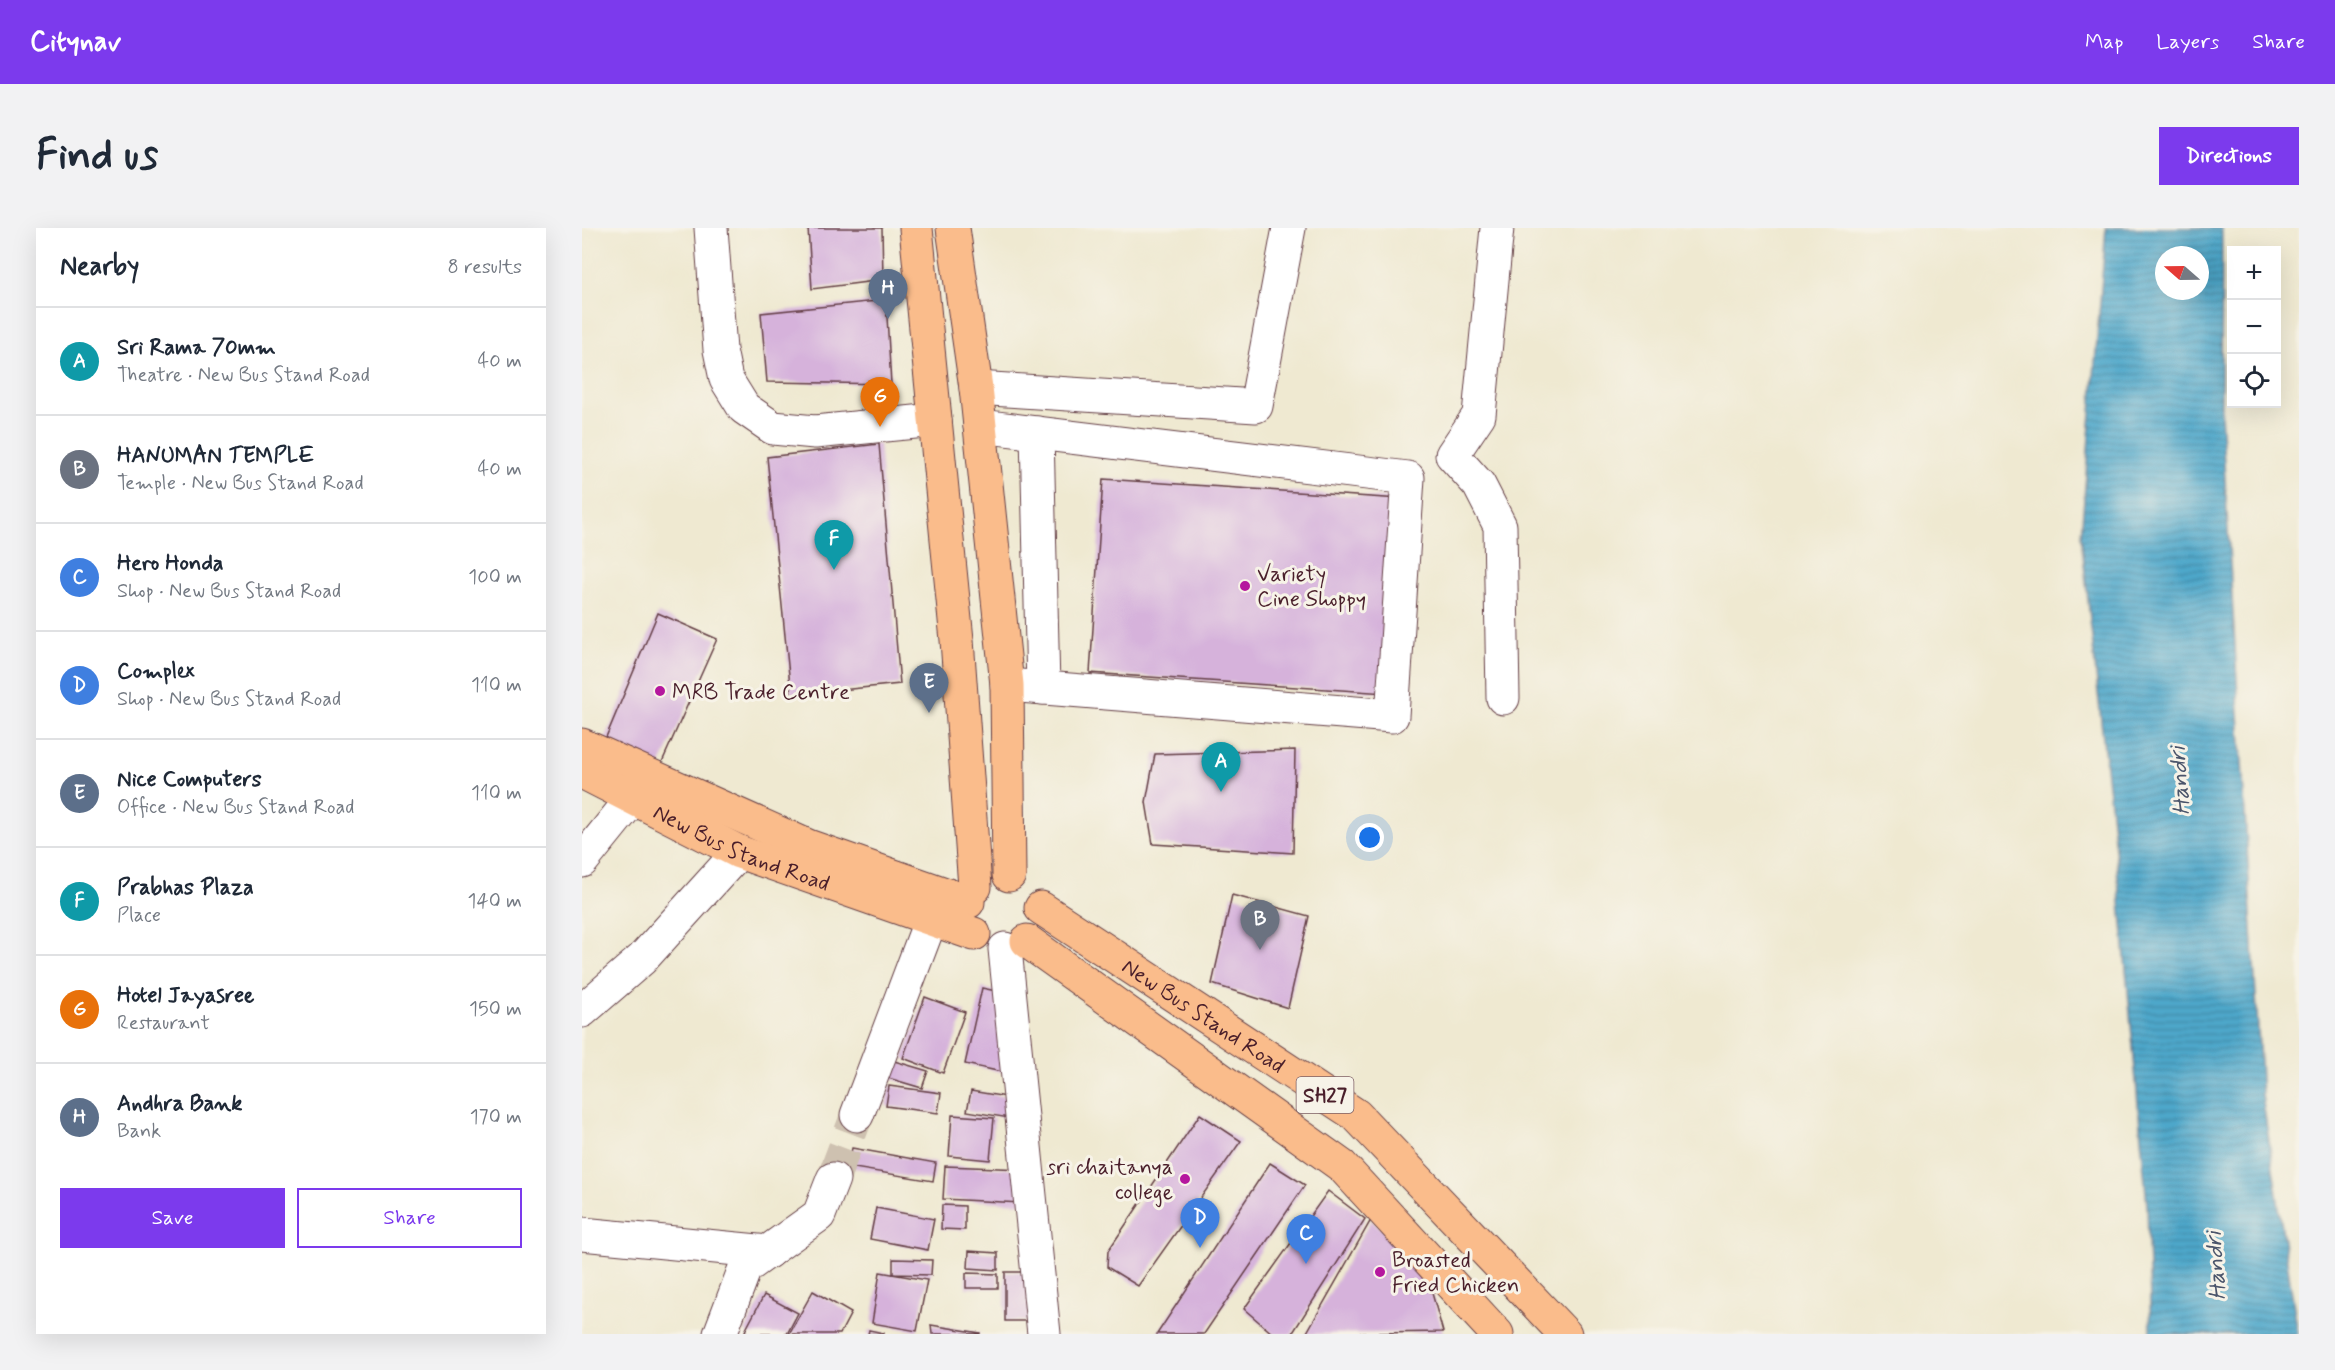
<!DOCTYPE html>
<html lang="en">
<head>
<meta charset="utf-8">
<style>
  body { margin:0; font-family:Mynerve,sans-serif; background:#f2f2f3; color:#1f2937 }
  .controls { position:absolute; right:18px; top:18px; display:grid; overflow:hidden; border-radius:0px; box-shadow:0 6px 24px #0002 }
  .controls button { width:54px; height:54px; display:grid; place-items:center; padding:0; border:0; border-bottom:2px solid #e0e1e3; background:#fff; color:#1f2937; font:30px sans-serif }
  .compass { position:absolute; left:1573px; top:18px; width:54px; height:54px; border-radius:50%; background:#fff; box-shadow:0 6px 24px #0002; rotate:290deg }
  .you { position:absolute; left:788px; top:610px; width:21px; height:21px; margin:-15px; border:4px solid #fff; border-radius:50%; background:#1a73e8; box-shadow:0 0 0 9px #1a73e833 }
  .badge { display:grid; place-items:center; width:39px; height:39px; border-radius:50%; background:#7c3aed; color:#fff; font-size:20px; font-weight:700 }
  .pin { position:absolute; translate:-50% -50px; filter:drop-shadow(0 2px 3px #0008) }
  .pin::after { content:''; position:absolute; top:32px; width:21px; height:18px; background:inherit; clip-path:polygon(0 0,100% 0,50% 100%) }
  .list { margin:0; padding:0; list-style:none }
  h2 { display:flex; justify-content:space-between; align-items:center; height:78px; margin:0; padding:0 24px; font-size:26px }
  h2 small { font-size:20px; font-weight:400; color:#747a83 }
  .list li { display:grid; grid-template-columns:39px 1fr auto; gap:18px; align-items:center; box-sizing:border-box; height:108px; padding:0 24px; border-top:2px solid #e0e1e3 }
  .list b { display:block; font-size:22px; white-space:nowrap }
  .list p { margin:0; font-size:20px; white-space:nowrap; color:#747a83 }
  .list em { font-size:20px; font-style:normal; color:#747a83 }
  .actions { display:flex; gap:12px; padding:18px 24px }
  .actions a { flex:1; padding:14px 0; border:2px solid #7c3aed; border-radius:0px; text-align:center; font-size:21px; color:#7c3aed }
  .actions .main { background:#7c3aed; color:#fff }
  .icon { flex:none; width:33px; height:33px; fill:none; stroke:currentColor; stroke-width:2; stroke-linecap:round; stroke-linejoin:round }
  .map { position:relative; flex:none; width:1717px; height:1106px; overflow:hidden; border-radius:0px }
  header { display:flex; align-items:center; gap:36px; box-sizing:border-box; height:84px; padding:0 30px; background:#7c3aed; color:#fff }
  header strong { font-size:28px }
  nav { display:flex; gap:33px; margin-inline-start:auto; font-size:21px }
  .intro { display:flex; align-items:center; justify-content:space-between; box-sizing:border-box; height:144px; padding:0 36px }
  h1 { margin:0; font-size:42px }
  .button { padding:15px 27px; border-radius:0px; background:#7c3aed; color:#fff; font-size:21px; font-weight:700 }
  main { display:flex; gap:36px; padding:0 36px }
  aside { flex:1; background:#fff; border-radius:0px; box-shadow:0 6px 24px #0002 }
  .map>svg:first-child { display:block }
</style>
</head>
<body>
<header>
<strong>Citynav</strong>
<nav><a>Map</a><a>Layers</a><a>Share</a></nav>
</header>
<div class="intro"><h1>Find us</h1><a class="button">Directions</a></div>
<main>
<aside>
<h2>Nearby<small>8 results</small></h2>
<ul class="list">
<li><span class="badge" style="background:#0f9aa8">A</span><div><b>Sri Rama 70mm</b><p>Theatre · New Bus Stand Road</p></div><em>40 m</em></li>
<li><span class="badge" style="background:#6b7280">B</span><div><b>HANUMAN TEMPLE</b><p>Temple · New Bus Stand Road</p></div><em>40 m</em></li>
<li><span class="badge" style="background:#3f7fe0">C</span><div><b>Hero Honda</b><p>Shop · New Bus Stand Road</p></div><em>100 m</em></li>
<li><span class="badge" style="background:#3f7fe0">D</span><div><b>Complex</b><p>Shop · New Bus Stand Road</p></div><em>110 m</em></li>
<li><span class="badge" style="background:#5c6f8a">E</span><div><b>Nice Computers</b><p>Office · New Bus Stand Road</p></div><em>110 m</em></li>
<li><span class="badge" style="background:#0f9aa8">F</span><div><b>Prabhas Plaza</b><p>Place</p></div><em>140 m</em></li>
<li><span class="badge" style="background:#e8710a">G</span><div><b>Hotel Jayasree</b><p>Restaurant</p></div><em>150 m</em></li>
<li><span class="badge" style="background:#5c6f8a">H</span><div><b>Andhra Bank</b><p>Bank</p></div><em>170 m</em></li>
</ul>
<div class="actions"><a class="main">Save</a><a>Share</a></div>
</aside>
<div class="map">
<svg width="1717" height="1106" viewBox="0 0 1717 1106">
  <defs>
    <pattern id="water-rules" width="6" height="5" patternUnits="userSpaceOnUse" patternTransform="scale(1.5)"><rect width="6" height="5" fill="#4da7ca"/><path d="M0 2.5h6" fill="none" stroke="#4287a4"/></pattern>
  </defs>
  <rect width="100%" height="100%" fill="#f7f3e8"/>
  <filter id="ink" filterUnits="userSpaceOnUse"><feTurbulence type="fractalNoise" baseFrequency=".0167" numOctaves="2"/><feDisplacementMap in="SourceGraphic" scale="12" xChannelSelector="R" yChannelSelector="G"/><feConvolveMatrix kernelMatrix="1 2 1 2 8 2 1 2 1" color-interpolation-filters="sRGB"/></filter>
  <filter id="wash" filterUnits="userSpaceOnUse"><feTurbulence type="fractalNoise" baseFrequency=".008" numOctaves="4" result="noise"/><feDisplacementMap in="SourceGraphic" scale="24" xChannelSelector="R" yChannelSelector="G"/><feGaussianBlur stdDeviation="1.35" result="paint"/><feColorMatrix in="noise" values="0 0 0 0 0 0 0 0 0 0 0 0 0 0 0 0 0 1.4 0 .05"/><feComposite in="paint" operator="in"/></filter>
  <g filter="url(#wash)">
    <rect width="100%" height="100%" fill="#efe9d1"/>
    <path fill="url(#water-rules)" stroke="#4c637a" stroke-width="1.5" fill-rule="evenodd" d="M1524,0H1640L1639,185L1680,867L1716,1106H1569L1565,977L1535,640L1499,308ZM1582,27H1618V63H1582Z"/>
    <g id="blocks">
      <g fill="#d6b2db">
        <polygon points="226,0 300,0 301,52 230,61"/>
        <polygon points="304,72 309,156 185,154 179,85"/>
        <polygon points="297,216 318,456 209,467 185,229"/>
        <polygon points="521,251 818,271 804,465 508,445"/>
        <polygon points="76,385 135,411 76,543 22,514"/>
        <polygon points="713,522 711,625 571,616 564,574 573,526"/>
        <polygon points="650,667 727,688 706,780 630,756"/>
        <polygon points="400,760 437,768 420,844 383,836"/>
        <polygon points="343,769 383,784 361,845 321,830"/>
        <polygon points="302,830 346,843 340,860 296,847"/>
        <polygon points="307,858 359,865 356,885 304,878"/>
        <polygon points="389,863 437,871 433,891 385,883"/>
        <polygon points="618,886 659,913 556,1058 525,1039 526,1023"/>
        <polygon points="370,887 412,890 408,932 367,928"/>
        <polygon points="270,920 354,935 351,953 266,939"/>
        <polygon points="688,935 723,957 622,1106 575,1106"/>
        <polygon points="363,938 442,941 440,975 361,971"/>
        <polygon points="746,963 783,991 710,1106 691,1106 662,1081"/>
        <polygon points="360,977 383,978 383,1002 359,1001"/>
        <polygon points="294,980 352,991 346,1022 288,1011"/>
        <polygon points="789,992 823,1022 850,1065 861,1104 724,1106"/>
        <polygon points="387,1023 416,1025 416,1042 386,1040"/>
        <polygon points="311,1031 350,1032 349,1047 311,1046"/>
        <polygon points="298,1044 345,1052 335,1103 290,1095"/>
        <rect x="423" y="1044" width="26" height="49"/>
        <polygon points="384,1045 416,1046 416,1060 384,1060"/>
        <polygon points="231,1063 269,1085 258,1106 207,1106"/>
        <polygon points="182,1067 216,1085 205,1106 167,1106 163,1103"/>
        <polygon points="349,1097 398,1105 398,1106 350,1106"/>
        <polygon points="287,1102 302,1105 302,1106 286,1106"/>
      </g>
    </g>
  </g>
  <g filter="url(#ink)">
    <use href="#blocks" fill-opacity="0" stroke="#633d44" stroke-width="1.5"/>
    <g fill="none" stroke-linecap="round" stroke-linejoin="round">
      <polyline stroke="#cec1b0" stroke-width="33" stroke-dasharray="33 16" stroke-linecap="butt" points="251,951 275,887"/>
      <defs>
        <g id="minor">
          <polyline points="129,0 138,122 144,151 162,180 191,200 233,204 353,192"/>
          <polyline points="915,0 897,187 870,227 897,257 918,298 921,470"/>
          <polyline points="394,160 674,178 707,0"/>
          <polyline points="398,198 826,250 810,488 425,457"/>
          <polyline points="455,205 461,460"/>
          <polyline points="0,633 51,570"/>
          <polyline points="423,721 462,1106"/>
          <polyline points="0,783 60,731 157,624"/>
          <polyline points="275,887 349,691"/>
          <polyline points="0,1006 186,1024"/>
          <polyline points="138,1106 163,1040 237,987 251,951"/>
        </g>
        <g id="major">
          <polyline points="334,0 375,412 393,659"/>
          <polyline points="371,0 394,160 425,457 427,647"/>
          <polyline points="0,517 226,618 386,674"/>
          <path id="s1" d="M0,544L157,624L392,706"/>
          <path id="s2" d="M459,680L774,887L983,1106"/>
          <polyline points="445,713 760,938 915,1106"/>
        </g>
      </defs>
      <use href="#minor" stroke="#633d44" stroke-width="35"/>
      <use href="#major" stroke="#633d44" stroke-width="35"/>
      <use href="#minor" stroke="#fff" stroke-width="33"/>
      <use href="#major" stroke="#fabc8b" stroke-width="33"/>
    </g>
  </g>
  <g fill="#b5179e" stroke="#f7f3e8" stroke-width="2">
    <circle cx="663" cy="358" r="6"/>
    <circle cx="78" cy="463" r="6"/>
    <circle cx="603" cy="951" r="6"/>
    <circle cx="798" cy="1044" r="6"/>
  </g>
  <g text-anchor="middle" stroke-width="6" stroke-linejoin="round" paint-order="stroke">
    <rect fill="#f7f3e8" stroke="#7e5f64" stroke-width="1.5" x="714.5" y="849" width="57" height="36" rx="4.5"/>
    <g font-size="21" font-weight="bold" fill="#4a1f2b">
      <text x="743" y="874">SH27</text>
    </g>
    <g font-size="22" fill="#4a1f2b" stroke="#f7f3e8" text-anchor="start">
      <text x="675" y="353">Variety<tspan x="675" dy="25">Cine Shoppy</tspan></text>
      <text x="90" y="471">MRB Trade Centre</text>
      <text x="591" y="946" text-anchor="end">sri chaitanya<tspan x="591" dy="25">college</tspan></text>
      <text x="810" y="1039">Broasted<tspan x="810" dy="25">Fried Chicken</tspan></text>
    </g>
    <g font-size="22" fill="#4a1f2b" stroke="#f7f3e8">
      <text dy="8" stroke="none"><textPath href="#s1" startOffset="177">New Bus Stand Road</textPath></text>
      <text dy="8" stroke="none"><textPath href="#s2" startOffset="195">New Bus Stand Road</textPath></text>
    </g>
    <g font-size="24" font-style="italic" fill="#4b556b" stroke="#f7f3e8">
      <text transform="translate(1597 553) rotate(-94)" y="8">Handri</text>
      <text transform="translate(1633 1038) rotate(-94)" y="8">Handri</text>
    </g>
  </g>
</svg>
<div class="controls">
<button>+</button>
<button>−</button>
<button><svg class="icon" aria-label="locate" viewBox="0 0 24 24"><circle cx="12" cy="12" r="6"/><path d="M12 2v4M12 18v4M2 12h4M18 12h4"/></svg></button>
</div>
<svg class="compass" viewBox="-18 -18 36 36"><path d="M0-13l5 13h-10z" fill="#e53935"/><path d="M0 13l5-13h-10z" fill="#747a83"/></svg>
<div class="you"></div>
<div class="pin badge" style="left:639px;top:564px;background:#0f9aa8">A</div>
<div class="pin badge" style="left:678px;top:722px;background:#6b7280">B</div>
<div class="pin badge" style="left:724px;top:1036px;background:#3f7fe0">C</div>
<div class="pin badge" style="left:618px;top:1020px;background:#3f7fe0">D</div>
<div class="pin badge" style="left:347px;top:485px;background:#5c6f8a">E</div>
<div class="pin badge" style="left:252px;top:342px;background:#0f9aa8">F</div>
<div class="pin badge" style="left:298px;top:199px;background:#e8710a">G</div>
<div class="pin badge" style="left:306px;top:91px;background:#5c6f8a">H</div>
</div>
</main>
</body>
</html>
